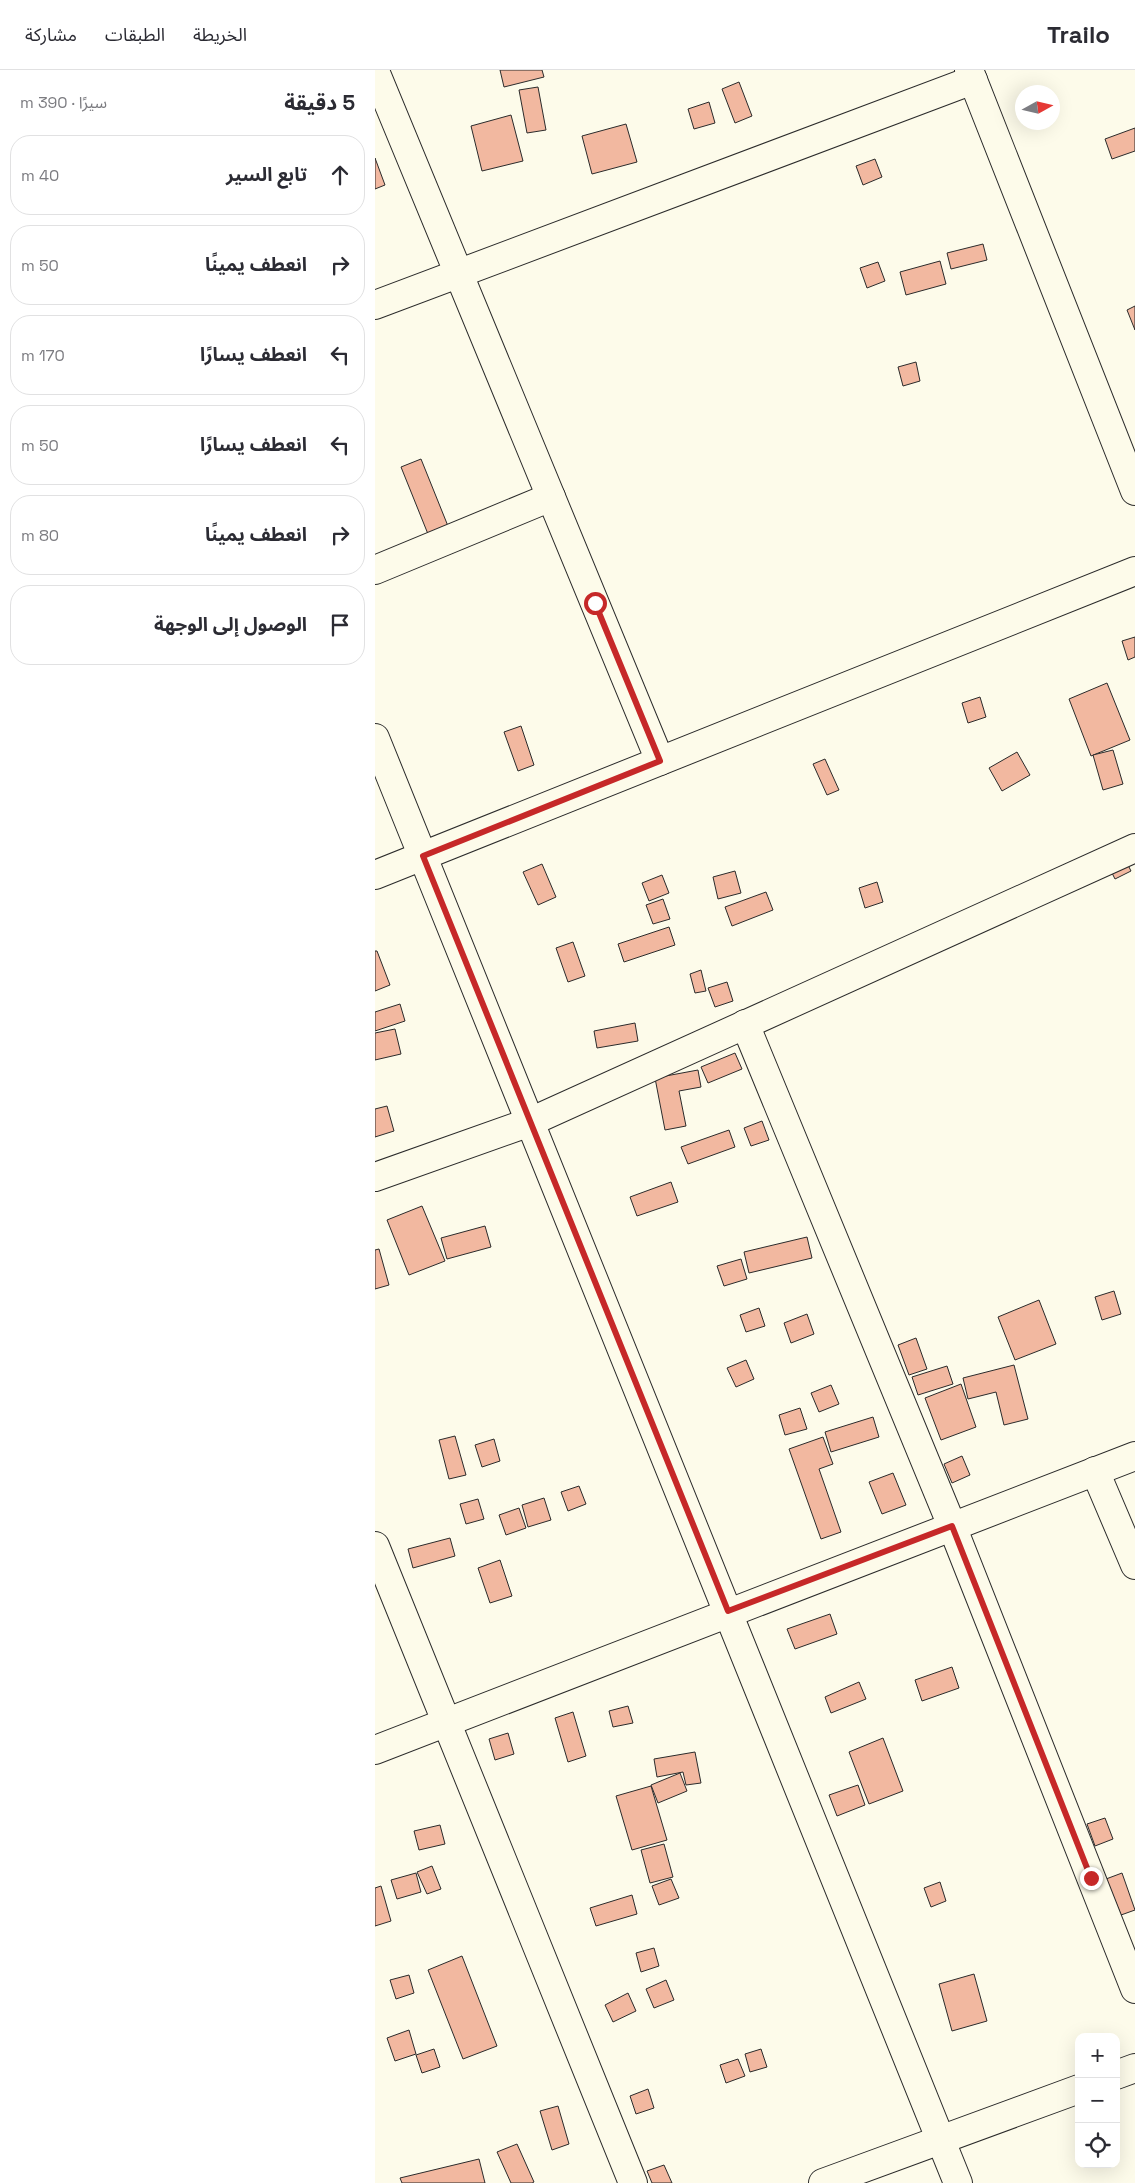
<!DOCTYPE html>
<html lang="ar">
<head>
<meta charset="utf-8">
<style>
  body { margin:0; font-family:"Space Grotesk","Noto Sans Arabic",sans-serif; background:#f2f2f3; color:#2b2b33; direction:rtl }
  .controls { position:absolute; right:15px; bottom:15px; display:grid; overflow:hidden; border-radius:10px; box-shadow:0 5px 20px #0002 }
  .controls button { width:45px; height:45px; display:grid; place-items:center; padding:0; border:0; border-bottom:1px solid #e1e1e2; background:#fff; color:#2b2b33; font:25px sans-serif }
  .compass { position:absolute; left:640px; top:15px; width:45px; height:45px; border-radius:50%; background:#fff; box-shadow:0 5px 20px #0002; rotate:82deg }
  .stop { position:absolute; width:15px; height:15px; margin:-11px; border:4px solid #c62828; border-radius:50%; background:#fff }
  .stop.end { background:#c62828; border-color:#fff; box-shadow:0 1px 5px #0008 }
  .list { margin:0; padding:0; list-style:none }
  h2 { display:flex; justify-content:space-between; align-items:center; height:65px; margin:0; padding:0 20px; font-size:21px }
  h2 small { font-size:16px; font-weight:400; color:#7c7c81 }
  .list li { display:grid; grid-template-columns:32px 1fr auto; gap:15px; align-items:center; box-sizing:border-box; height:80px; margin:0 10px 10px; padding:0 10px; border:1px solid #e1e1e2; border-radius:20px }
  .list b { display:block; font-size:19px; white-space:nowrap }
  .list em { font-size:16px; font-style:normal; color:#7c7c81 }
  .icon { flex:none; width:28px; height:28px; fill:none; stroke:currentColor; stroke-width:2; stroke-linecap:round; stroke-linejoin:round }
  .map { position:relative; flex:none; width:760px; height:2113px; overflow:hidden; direction:ltr }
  header { display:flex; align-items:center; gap:30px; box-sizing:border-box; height:70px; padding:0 25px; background:#fff; border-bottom:1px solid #e1e1e2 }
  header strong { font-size:24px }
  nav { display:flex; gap:28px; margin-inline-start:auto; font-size:18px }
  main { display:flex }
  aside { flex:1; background:#fff }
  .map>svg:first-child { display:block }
</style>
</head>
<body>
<header>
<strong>Trailo</strong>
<nav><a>الخريطة</a><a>الطبقات</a><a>مشاركة</a></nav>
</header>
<main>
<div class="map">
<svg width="760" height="2113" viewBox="0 0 760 2113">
  <rect width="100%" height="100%" fill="#fdfbea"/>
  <g fill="#f2b8a0" stroke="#2b2b2b">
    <polygon points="125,0 167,0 169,7 129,17"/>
    <polygon points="364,12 377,46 360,53 347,19"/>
    <polygon points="163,17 171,60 152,63 144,20"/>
    <polygon points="334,32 340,53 319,59 313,39"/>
    <polygon points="136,45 148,91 107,101 96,56"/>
    <polygon points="251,54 262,92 217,104 207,66"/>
    <polygon points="760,58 760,81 737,89 730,69"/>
    <polygon points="0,88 10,115 0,119"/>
    <polygon points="500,89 507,107 488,115 481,96"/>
    <polygon points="608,174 612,190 576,199 572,183"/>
    <polygon points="565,191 571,214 531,225 525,202"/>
    <polygon points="503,192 510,211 492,218 485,198"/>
    <polygon points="760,236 760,260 752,240"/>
    <polygon points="541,292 545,311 528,316 523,297"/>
    <polygon points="46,389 77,466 57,474 26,397"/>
    <polygon points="760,567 760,587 753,590 747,571"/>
    <polygon points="732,613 755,670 716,686 694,629"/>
    <polygon points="605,627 611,647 593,653 587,633"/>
    <polygon points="146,656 159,695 143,701 129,662"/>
    <polygon points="738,680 748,714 728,720 718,685"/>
    <polygon points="642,682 655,705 627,721 614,698"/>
    <polygon points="450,689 464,720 452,725 438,694"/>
    <polygon points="746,781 756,801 740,809 730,789"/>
    <polygon points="167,794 181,827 163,835 148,802"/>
    <polygon points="360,801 366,823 343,829 338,807"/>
    <polygon points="287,805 294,823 274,831 267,813"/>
    <polygon points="502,812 508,832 490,838 484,818"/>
    <polygon points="391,822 398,840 357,856 350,837"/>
    <polygon points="288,829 295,849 278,854 271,835"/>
    <polygon points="294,857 300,875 249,892 243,874"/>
    <polygon points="198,872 210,906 193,912 181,878"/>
    <polygon points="0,881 2,881 15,915 0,921"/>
    <polygon points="326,900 331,921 320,923 315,904"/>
    <polygon points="352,912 358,931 340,937 333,918"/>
    <polygon points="25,934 30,951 0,961 0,942"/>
    <polygon points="260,953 263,971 222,978 219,961"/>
    <polygon points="20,959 26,984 0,990 0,963"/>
    <polygon points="360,983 367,999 333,1013 326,997"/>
    <polygon points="323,1000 326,1017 304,1021 311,1056 290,1060 280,1008"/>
    <polygon points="12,1036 19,1061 0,1067 0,1039"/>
    <polygon points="387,1051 394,1070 376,1076 369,1058"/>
    <polygon points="354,1060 360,1077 313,1094 306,1077"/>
    <polygon points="296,1112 303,1132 262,1146 255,1127"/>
    <polygon points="47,1136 70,1191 34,1205 12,1150"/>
    <polygon points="110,1156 116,1177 72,1189 66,1168"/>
    <polygon points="432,1167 437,1188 374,1203 369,1182"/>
    <polygon points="4,1179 14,1215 0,1219 0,1180"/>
    <polygon points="366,1189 372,1209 349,1216 342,1196"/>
    <polygon points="739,1221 746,1244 727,1250 720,1227"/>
    <polygon points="664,1230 681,1274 640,1290 623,1247"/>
    <polygon points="384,1238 390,1256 371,1262 365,1245"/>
    <polygon points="432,1244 439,1264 416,1273 409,1253"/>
    <polygon points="541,1268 552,1299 534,1305 523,1275"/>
    <polygon points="371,1290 379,1309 361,1317 352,1298"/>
    <polygon points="639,1295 653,1349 629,1355 621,1322 593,1329 588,1308"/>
    <polygon points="572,1296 578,1314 543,1325 537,1307"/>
    <polygon points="586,1314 601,1357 566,1370 550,1328"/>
    <polygon points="456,1315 464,1334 444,1342 436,1323"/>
    <polygon points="425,1338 432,1359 410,1365 404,1345"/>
    <polygon points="498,1347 504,1367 456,1382 450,1362"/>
    <polygon points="80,1366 91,1405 74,1409 64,1370"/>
    <polygon points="448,1367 458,1394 444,1399 466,1462 446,1469 414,1379"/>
    <polygon points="119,1369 125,1391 107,1397 100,1375"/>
    <polygon points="587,1386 595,1405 577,1413 569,1394"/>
    <polygon points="518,1403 531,1435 507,1444 494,1412"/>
    <polygon points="204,1416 211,1434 193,1441 186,1422"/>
    <polygon points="169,1428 176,1450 153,1457 147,1435"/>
    <polygon points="103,1429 109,1449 91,1454 85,1434"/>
    <polygon points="144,1438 151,1458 131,1465 124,1445"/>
    <polygon points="75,1468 80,1486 38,1498 33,1479"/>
    <polygon points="125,1490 137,1526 115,1533 103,1498"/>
    <polygon points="455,1544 462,1564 420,1579 412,1559"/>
    <polygon points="577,1597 584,1618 547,1631 540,1610"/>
    <polygon points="484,1612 491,1629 456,1643 450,1627"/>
    <polygon points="253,1636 258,1653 238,1657 234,1641"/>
    <polygon points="198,1642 211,1686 193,1692 180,1648"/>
    <polygon points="133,1663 139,1684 120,1690 114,1669"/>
    <polygon points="508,1668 528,1721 494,1734 474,1682"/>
    <polygon points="320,1682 326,1713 311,1715 308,1702 282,1707 279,1689"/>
    <polygon points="305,1703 312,1721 283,1733 276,1715"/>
    <polygon points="483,1715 490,1735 462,1746 454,1725"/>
    <polygon points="276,1716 292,1770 257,1780 241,1726"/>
    <polygon points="730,1748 738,1769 720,1776 712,1754"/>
    <polygon points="65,1755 70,1774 44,1780 39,1761"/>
    <polygon points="289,1774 298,1807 275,1813 266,1780"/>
    <polygon points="57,1796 66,1819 52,1824 42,1802"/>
    <polygon points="41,1803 46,1822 22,1829 16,1810"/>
    <polygon points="747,1803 760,1840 746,1845 731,1809"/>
    <polygon points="296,1809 304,1828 284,1835 277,1816"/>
    <polygon points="565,1812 571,1831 556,1837 549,1818"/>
    <polygon points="6,1816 16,1851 0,1856 0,1818"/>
    <polygon points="257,1825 262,1844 221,1856 215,1838"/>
    <polygon points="279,1878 284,1896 266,1902 261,1883"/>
    <polygon points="87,1886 122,1976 88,1989 53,1900"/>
    <polygon points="599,1904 612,1951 577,1961 564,1914"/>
    <polygon points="34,1905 39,1923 21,1929 15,1910"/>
    <polygon points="291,1910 299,1930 279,1938 271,1919"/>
    <polygon points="253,1923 261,1941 238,1952 230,1935"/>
    <polygon points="34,1960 41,1984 20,1991 12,1968"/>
    <polygon points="59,1979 65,1997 47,2003 41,1985"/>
    <polygon points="386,1979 392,1997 375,2002 370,1984"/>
    <polygon points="363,1989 370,2006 351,2013 345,1995"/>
    <polygon points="273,2019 279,2038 261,2044 255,2026"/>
    <polygon points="183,2036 194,2074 177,2080 165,2041"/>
    <polygon points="142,2074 159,2112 157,2113 136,2113 122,2082"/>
    <polygon points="104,2089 110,2113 27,2113 25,2108"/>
    <polygon points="289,2095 297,2113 277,2113 272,2101"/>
  </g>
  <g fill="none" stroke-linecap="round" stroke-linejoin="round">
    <defs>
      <g id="minor">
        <polyline points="594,0 760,421"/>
        <polyline points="0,1 285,691"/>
        <polyline points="0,235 598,10"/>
        <polyline points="0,500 176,427"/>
        <polyline points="0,668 583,2113"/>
        <polyline points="0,805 760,501"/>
        <polyline points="370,954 577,1456 760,1919"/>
        <polyline points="0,1107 155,1052 760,778"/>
        <polyline points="720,1401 760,1495"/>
        <polyline points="0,1476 258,2113"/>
        <polyline points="0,1680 760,1386"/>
        <polyline points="741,2005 760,1998"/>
        <polyline points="448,2113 704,2019"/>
      </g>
    </defs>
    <use href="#minor" stroke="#2b2b2b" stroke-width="30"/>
    <use href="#minor" stroke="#fdfbea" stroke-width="28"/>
  </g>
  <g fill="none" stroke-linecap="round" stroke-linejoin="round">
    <polyline stroke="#c62828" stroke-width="6" points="220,533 285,691 48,786 353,1541 577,1456 716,1808"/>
  </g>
</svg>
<div class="controls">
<button>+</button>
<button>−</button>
<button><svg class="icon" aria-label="locate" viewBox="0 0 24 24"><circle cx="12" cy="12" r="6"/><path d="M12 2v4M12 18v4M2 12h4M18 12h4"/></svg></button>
</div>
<svg class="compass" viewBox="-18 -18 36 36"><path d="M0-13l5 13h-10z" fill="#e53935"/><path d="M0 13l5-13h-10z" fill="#7c7c81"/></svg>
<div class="stop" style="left:220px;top:533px"></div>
<div class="stop end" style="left:716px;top:1808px"></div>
</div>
<aside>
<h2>5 دقيقة<small>سيرًا · 390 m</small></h2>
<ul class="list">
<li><svg class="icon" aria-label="ahead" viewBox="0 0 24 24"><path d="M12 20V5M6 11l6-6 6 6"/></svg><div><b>تابع السير</b></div><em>40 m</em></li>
<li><svg class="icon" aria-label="right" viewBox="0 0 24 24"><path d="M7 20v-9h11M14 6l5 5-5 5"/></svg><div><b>انعطف يمينًا</b></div><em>50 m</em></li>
<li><svg class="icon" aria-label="left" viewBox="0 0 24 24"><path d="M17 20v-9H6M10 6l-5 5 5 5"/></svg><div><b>انعطف يسارًا</b></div><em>170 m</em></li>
<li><svg class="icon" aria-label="left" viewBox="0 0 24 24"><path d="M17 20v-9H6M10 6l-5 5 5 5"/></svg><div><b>انعطف يسارًا</b></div><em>50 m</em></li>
<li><svg class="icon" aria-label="right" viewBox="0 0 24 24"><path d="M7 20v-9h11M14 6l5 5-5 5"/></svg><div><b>انعطف يمينًا</b></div><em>80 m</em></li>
<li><svg class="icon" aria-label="arrive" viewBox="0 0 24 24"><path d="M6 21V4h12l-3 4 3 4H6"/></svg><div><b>الوصول إلى الوجهة</b></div></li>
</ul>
</aside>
</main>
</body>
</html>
